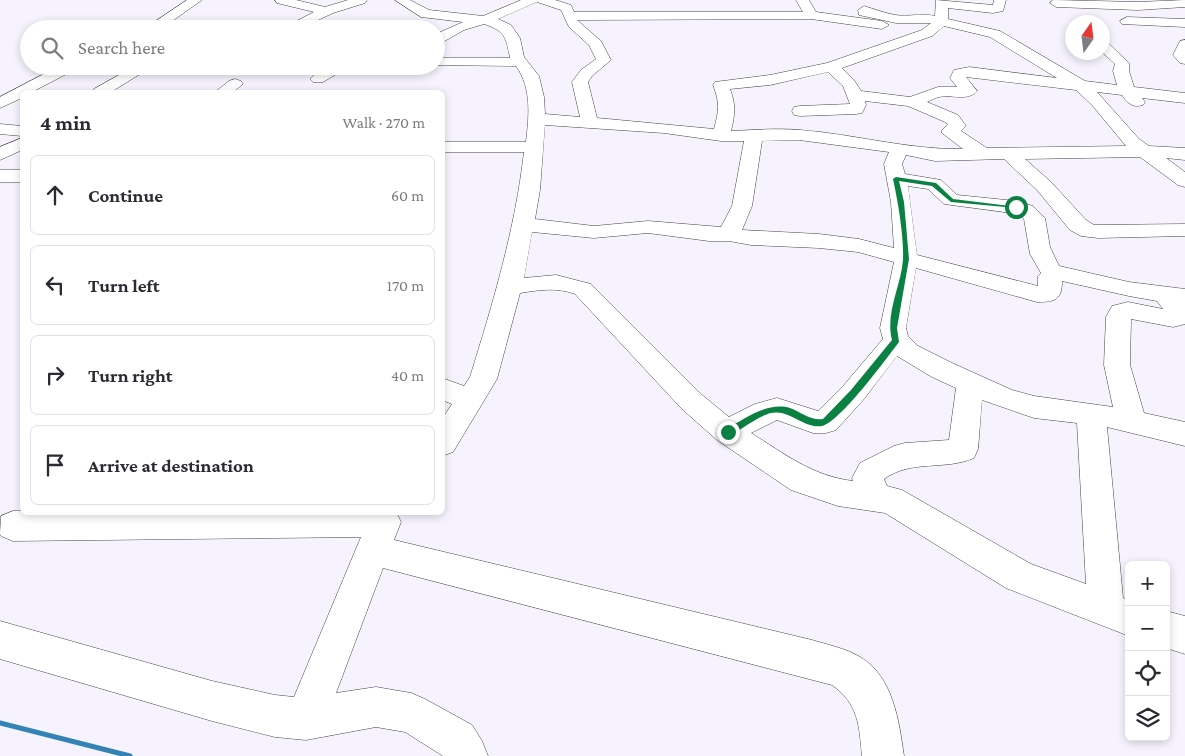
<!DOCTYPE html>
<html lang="en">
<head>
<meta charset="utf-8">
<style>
  body { margin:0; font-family:"Crimson Pro",serif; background:#f7f7f7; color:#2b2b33 }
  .controls { position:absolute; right:15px; bottom:15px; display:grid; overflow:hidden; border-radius:8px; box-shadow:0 2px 8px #0003 }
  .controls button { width:45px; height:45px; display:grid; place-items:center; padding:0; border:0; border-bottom:1px solid #e1e1e2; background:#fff; color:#2b2b33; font:25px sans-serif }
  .compass { position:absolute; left:1065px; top:15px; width:45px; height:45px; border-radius:50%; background:#fff; box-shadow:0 2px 8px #0003; rotate:14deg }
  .stop { position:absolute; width:15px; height:15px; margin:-11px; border:4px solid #0b8043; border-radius:50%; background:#fff }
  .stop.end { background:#0b8043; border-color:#fff; box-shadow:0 1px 5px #0008 }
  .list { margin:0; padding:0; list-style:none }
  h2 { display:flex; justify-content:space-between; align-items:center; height:65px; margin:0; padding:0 20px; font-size:21px }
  h2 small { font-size:16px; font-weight:400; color:#7c7c81 }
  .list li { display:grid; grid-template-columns:32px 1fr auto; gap:15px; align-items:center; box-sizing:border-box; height:80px; margin:0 10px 10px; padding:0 10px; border:1px solid #e1e1e2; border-radius:8px }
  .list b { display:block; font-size:19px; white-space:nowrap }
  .list em { font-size:16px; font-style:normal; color:#7c7c81 }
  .icon { flex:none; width:28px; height:28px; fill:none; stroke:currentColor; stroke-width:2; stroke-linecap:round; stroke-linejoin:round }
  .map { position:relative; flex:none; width:1185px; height:756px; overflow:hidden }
  .search { position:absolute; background:#fff; box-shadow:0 2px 8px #0003; left:20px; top:20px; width:425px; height:55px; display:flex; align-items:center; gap:12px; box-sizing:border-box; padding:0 18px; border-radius:28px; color:#7c7c81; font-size:19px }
  .panel { position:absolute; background:#fff; box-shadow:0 2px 8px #0003; left:20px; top:90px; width:425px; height:425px; border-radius:8px }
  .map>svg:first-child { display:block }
</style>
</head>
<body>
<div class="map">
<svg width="1185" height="756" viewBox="0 0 1185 756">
  <rect width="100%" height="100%" fill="#f6f3fe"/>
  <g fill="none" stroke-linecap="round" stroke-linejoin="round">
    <defs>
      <g id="minor">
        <polygon points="187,0 202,0 161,29 144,29"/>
        <polygon points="275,0 296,0 325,7 348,0 367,0 365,3 333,13 299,29 281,29 314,12 277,3"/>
        <path d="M395,0H410L429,10L483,16L521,0H555L571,5L574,12H803L796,0H809L816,12L882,21L889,25L882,29L811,19L577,20L601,41L611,60L592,76L588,82L597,118L714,129C719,110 720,103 713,85L715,82L770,75L827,63L922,30L931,23H896L859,15L858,10L864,6C874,9 884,13 895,15C908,17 921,13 935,16L936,0L993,5L994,0H1006L1003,11L993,13L948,8V19L1000,31L1085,81L1117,85L1113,71L1115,64L1102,52V41L1107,42L1129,63V71L1134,87L1185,93V103L1142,98L1145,102L1143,105C1133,108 1128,104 1122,95L1097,92L1139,139L1149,146L1185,148V160L1166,158L1185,172V187L1178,185L1140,157L1025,159L1051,182L1086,220L1094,225L1185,224V236L1098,238L1081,236L1070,230L1037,190L1004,159L935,161L906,155L902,164L905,174L941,180L957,195L1016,201L1033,206L1045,218L1050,247L1059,266L1129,282L1185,289V324L1173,327L1131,319L1130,365L1144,413L1185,422V446L1107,427L1123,598L1129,600V636L1006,588L885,513L838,506L791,490L717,440L682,409L575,294C557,287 539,290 520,293L497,379L453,452L442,456V419L452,404L442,400V378L464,386L470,377C493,303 515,230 524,152H442V142H526C529,116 532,88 516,66L436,65V59L441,58H510C506,37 505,31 484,24L464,30L443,42L436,43V34L463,22L421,17ZM537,2L561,10L569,27L589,45L596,59L581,70L572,82L580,117L545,114L544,97L539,76L524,57L520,38L511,25L498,19ZM944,26L990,37L1057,78L969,67L954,70L950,78L957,87H938L910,97L861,91L854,80L842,68L932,36ZM828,72L843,86L850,104L800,106L794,107L792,111L794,115L800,116L856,114L862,113L866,105L865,101L908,106L945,122L948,124L942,130V133L963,149C908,150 854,134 800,130C777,128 754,130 731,131C735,115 736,104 730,89L770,85ZM966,77L1076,90L1092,105L1126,146L987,148L961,131L966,126L958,115L927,102C931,100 935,98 939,97C950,94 969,102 977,91ZM545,125L664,133L721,141H744L732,206L721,227L648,221L594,226L535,219L540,190ZM799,140L889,152L884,164L891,202L894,248L859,239L819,234L742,230L752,206L762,141ZM908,186L928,189L944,204L1019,214L1024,219L1030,254L1041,273L1038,276V286L917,255ZM532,232L594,238L648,233L709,241H729L751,245L819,248L858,252L894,262L880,328L883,339L844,385L818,411L777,398L755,404L729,417L702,395L591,284L556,275L524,278ZM916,268L1037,302C1055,302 1062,300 1062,281L1129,296L1157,301L1163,309L1128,302L1112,306L1106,317L1104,365L1113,407L1034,396L1012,390L952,363L918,346L908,336L906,328ZM897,356L932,377L956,388L949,440L905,443L894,446L860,463L852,478L853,481C812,476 785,454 751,433L777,420L813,433H826L836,430L864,399ZM982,400L1034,418L1077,423L1086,584L1031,564L902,490L887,486L884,479C912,459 944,471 974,458L978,449Z"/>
        <polygon points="1053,0 1138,2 1185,0 1185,7 1138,10 1056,7 1050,3"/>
        <polygon points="1127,17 1185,19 1185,27 1122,24 1120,21"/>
        <polygon points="1185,40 1185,64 1180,63 1173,55 1180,41"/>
        <polygon points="59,66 78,66 76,69 32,92 22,92 22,98 0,108 0,97"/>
        <polygon points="135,66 153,66 111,92 92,92 94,89"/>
        <polygon points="197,66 212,66 210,69 199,69"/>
        <polygon points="331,66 350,66 323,82 313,82 310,79 313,76"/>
        <polygon points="235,79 241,81 243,84 233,92 215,92 229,81"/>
        <polygon points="0,124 22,126 22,136 0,134"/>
        <polygon points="22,138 22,150 0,160 0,147"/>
        <rect x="0" y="170" width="22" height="12"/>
        <path d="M13,511L396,512L401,522L394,540L812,640C828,645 845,648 860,657C893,676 899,721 904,756H862C859,726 859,704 832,685L383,568L336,693L376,687L411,693L425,699L472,725L482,741L488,756H443L405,732L376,727L306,740L275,737L212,721L0,659V621L212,681L275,695L294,697L361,537L13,541L1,536L0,534L1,516Z"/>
        <polygon points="1166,611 1185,616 1185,654 1166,648"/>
      </g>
    </defs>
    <use href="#minor" stroke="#434343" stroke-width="1"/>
    <use href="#minor" fill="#fff" fill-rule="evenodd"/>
    <polyline stroke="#3384b4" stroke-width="5" points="0,723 130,756"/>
  </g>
  <path fill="#0b8043" d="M896,177L936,183L953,199L1019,207L1016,208L951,202L932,186L899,181L904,202L909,259L897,328L899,342C886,359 840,422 822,426C804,429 790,409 771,413C759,416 742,429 731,435H724V430C744,420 767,401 790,408C801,412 811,421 823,419L851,390L892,340C885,313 901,286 903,260C904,236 898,202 893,179Z"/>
</svg>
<div class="controls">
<button>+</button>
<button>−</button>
<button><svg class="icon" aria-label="locate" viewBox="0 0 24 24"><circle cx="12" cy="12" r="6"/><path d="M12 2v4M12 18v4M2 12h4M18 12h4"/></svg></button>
<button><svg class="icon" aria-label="layers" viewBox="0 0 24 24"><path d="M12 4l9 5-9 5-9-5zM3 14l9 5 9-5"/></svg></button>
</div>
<svg class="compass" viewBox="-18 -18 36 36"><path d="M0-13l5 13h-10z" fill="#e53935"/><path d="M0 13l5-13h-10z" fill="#7c7c81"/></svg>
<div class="stop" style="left:1016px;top:207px"></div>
<div class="stop end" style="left:728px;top:432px"></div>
<div class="search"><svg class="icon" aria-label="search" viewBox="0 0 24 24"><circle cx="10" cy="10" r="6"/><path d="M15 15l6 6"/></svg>Search here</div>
<section class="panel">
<h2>4 min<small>Walk · 270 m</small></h2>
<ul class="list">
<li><svg class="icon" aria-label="ahead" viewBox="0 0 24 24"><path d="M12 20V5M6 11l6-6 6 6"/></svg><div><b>Continue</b></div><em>60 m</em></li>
<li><svg class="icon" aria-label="left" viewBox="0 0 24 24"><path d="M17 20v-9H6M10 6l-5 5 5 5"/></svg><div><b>Turn left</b></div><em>170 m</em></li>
<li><svg class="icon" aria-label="right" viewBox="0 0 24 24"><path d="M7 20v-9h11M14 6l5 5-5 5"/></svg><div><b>Turn right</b></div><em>40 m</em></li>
<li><svg class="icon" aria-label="arrive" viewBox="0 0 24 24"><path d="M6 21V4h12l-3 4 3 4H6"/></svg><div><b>Arrive at destination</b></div></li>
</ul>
</section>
</div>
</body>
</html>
